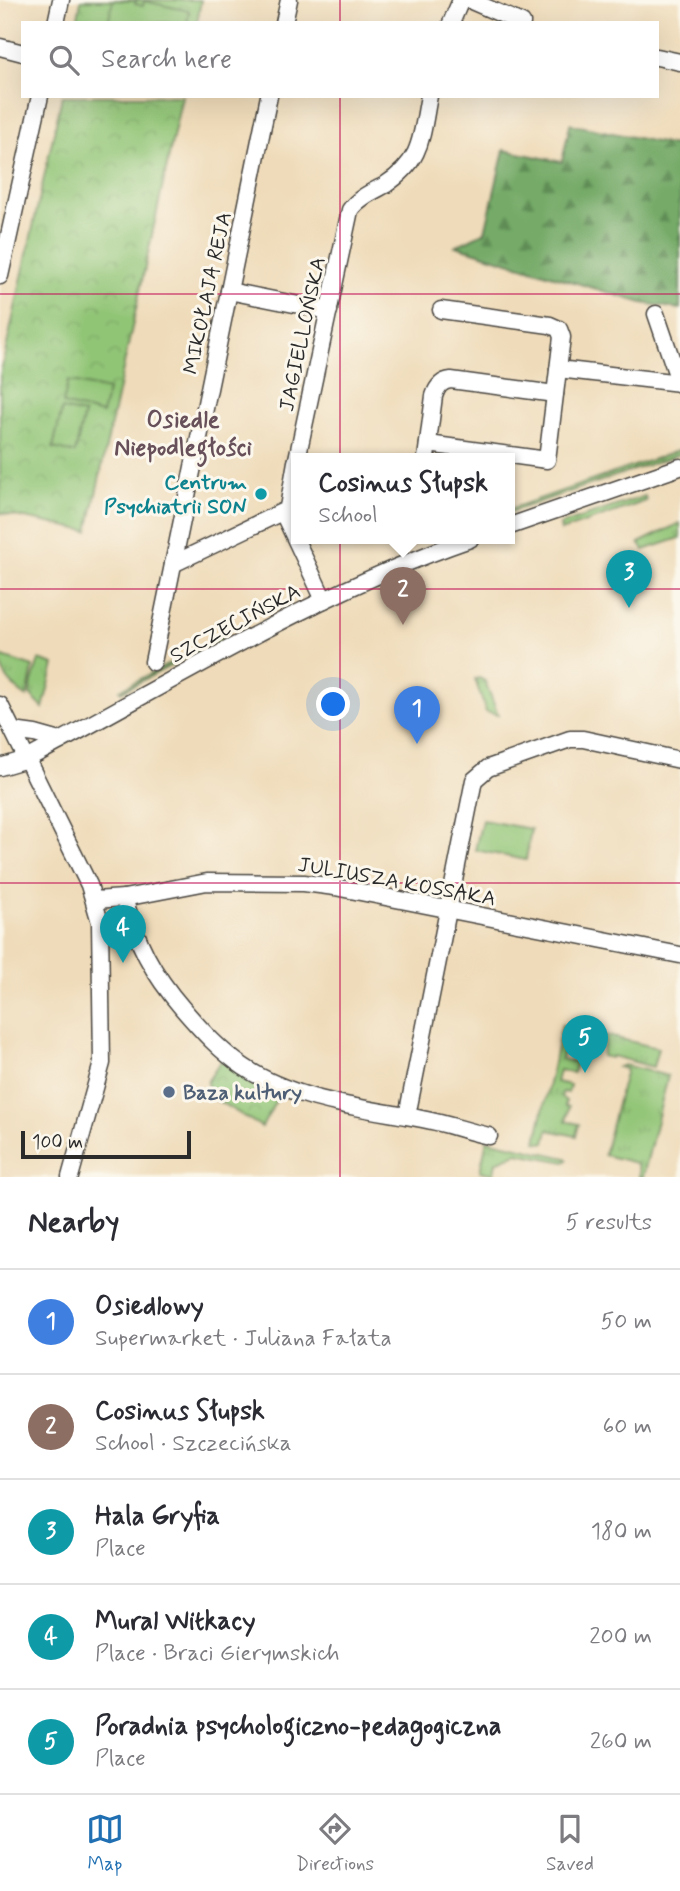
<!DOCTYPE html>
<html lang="en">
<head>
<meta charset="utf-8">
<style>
  body { margin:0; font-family:Mynerve,sans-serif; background:#f7f7f7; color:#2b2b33 }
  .scale { position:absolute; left:21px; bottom:18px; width:170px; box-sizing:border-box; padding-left:7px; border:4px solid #2b2b2b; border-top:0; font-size:19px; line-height:24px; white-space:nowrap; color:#2b2b2b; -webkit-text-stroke:5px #fbf7ec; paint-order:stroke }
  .you { position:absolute; left:334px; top:705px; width:24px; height:24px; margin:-18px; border:5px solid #fff; border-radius:50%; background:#1a73e8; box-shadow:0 0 0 10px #1a73e833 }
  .badge { display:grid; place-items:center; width:46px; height:46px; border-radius:50%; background:#1f6fb2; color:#fff; font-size:23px; font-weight:700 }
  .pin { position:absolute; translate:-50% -58px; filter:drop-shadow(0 2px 4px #0008) }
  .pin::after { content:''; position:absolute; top:37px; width:24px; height:21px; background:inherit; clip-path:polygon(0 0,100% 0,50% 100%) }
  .popup { position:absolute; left:291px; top:453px; width:224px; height:91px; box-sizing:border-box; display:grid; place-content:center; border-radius:0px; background:#fff; filter:drop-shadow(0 2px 5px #0005); font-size:23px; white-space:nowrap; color:#7c7c81 }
  .popup b { font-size:26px; color:#2b2b33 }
  .popup::after { content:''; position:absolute; left:50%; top:100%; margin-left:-14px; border:14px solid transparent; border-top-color:#fff }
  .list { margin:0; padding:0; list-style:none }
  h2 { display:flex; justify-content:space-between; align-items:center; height:91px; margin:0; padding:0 28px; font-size:30px }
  h2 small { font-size:23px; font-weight:400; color:#7c7c81 }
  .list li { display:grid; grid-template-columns:46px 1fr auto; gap:21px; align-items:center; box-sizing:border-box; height:105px; padding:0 28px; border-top:2px solid #e1e1e2 }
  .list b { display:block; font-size:26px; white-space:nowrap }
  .list p { margin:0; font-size:23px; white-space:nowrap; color:#7c7c81 }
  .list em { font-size:23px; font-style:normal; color:#7c7c81 }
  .icon { flex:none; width:38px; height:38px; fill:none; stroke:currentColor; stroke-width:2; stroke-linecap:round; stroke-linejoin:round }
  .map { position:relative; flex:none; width:680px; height:1177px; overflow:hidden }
  .search { position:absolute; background:#fff; box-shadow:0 7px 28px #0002; left:21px; right:21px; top:21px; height:77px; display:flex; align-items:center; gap:18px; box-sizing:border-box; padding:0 24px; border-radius:0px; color:#7c7c81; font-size:26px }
  .sheet { height:616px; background:#fff }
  nav { display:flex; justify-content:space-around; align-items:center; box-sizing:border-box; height:98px; border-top:2px solid #e1e1e2; background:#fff; font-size:19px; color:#7c7c81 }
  nav a { display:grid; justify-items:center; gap:4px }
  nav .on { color:#1f6fb2 }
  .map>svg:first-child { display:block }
</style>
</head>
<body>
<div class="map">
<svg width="680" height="1177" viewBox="0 0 680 1177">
  <defs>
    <pattern id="grass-tufts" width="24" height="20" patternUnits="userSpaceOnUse" patternTransform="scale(1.75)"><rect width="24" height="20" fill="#91c576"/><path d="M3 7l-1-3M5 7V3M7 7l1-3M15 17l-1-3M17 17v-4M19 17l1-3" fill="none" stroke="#7da966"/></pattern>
    <pattern id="forest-firs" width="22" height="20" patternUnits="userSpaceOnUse" patternTransform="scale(1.75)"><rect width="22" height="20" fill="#74aa67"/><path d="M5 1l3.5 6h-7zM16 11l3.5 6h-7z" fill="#5f8b55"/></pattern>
    <pattern id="park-crowns" width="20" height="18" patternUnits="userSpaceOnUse" patternTransform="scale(1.75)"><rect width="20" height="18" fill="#91c576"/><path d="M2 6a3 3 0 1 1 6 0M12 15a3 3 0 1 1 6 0" fill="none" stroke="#7da966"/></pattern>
  </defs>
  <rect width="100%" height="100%" fill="#fbf7ec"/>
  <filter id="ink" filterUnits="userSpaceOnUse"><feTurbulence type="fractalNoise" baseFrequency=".0143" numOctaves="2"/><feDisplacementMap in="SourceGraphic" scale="14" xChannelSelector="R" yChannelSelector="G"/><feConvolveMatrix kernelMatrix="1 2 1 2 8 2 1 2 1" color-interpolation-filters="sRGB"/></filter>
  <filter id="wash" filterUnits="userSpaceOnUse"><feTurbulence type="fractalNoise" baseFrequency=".00686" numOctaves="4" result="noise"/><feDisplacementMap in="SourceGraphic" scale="28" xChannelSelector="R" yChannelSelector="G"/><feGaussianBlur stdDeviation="1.57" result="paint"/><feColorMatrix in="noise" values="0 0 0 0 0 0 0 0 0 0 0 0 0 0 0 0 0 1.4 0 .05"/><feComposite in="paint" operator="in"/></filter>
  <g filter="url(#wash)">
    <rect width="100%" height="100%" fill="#efdbb9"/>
    <g fill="url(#grass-tufts)" stroke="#5e7850" stroke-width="2">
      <polygon points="680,450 680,454 510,512 510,509"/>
      <polygon points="645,496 646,501 561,531 560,525"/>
      <polygon points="680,523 680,538 644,550 639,543"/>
      <polygon points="223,635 224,638 121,692 120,690"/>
      <path d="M0,656L33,667L27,697C13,687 0,675 0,656Z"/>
      <polygon points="39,660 54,665 43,708 30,695 32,682"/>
      <polygon points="562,1025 658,1048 653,1067 612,1056 611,1058 602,1056 605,1040 573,1032 569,1048 564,1048 561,1059 576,1063 573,1073 559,1070 556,1082 570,1085 568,1093 563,1092 561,1097 566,1101 565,1106 569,1107 566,1121 579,1124 576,1136 548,1130 545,1143 536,1142"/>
      <polygon points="624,1065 668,1076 643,1177 639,1177 639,1170 636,1163 604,1155 626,1069 618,1067"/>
      <polygon points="487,1140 567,1158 568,1160 565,1162 517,1153 496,1162 494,1174 480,1171"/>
    </g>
    <polygon fill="url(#forest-firs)" stroke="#506a49" stroke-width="2" points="570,124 680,147 680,309 642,303 456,246 485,232 504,150 562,162"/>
    <g fill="url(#park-crowns)" stroke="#5e7850" stroke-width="2">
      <polygon points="81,0 201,0 197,23 77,23"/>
      <polygon points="62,96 182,96 88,531 0,513 0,376"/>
      <polygon points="479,678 485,681 498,715 486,712 475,679"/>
      <polygon points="223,1058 281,1091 262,1127 210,1096 207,1082"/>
    </g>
    <g fill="#91c576" stroke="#5e7850" stroke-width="2">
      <polygon points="113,0 136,1 135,4 143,6 144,1 189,11 187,23 108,23"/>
      <polygon points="68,381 108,390 102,414 63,404"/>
      <polygon points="62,409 84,414 75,453 53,448"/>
      <polygon points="482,820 531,829 526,860 475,850"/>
    </g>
  </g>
  <g filter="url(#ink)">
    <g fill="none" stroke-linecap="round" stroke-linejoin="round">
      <defs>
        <g id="minor">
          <polyline points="469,0 522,23"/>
          <polyline points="56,23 61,0"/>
          <polyline points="284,23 289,0"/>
          <polyline points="451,23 461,0"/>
          <polyline points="0,47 23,53"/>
          <polyline points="657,57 680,62"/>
          <polyline points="0,276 40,96"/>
          <polyline points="229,291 329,311"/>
          <polyline points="656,314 680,384"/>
          <polyline points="558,369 680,383"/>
          <polyline points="428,444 547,460 562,337 559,329 550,325 441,310"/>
          <path d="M426,458L434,396C437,387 441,381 451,380L555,394"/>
          <path d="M297,459L350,210C358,198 372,192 385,185C423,160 421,137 429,96"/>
          <polyline points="296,462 286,519 324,600"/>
          <polyline points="510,526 680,467"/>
          <polyline points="173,564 286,510"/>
          <polyline points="153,662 269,96"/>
          <polyline points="0,705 89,885 100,922 102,1063 70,1177"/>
          <polyline points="13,731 35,734 60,741"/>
          <path d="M0,767L27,759C172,682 314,593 470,539"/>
          <path d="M124,898C137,943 152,973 183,1009C202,1031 220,1051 244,1067C294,1101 364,1108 422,1119C445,1123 466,1131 489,1136"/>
          <polyline points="95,900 124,898 207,882 304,883 335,887 680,955"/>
          <polyline points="407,1116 474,780 488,768 570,739 583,739 680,760"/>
        </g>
      </defs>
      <use href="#minor" stroke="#484540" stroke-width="19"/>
      <use href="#minor" stroke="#fff" stroke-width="16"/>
    </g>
  </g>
  <path fill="none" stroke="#c2185b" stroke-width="2" stroke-opacity="0.55" d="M340,0V23M340,96V1177M0,294H680M0,589H680M0,883H680"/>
  <circle fill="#0f9aa8" stroke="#fbf7ec" stroke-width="2.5" cx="261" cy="494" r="7"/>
  <circle fill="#5c6f8a" stroke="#fbf7ec" stroke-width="2.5" cx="169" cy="1092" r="7"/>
  <g text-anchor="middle" stroke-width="6" stroke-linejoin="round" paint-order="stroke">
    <g font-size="21" fill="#2b2b2b" stroke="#fbf7ec">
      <text transform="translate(207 293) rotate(-78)" y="7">MIKOŁAJA REJA</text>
      <text transform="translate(302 334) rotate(-78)" y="7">JAGIELLOŃSKA</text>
      <text transform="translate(235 623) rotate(-28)" y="7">SZCZECIŃSKA</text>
      <text transform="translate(397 881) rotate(10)" y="7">JULIUSZA KOSSAKA</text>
    </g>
    <g font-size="21" font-weight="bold" fill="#0d838f" stroke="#fbf7ec" text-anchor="end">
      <text x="247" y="489">Centrum<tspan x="247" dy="24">Psychiatrii SON</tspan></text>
    </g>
    <g font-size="21" font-weight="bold" fill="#4e5e75" stroke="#fbf7ec" text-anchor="start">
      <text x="183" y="1099">Baza kultury</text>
    </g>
    <g font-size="24" font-weight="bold" fill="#675059" stroke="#fbf7ec">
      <text x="183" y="427">Osiedle<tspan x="183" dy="28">Niepodległości</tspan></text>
    </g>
  </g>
</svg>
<div class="scale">100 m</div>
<div class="you"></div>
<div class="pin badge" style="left:417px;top:744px;background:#3f7fe0">1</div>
<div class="pin badge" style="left:403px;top:625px;background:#8d6e63">2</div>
<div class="popup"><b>Cosinus Słupsk</b>School</div>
<div class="pin badge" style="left:629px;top:608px;background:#0f9aa8">3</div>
<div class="pin badge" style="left:123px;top:963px;background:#0f9aa8">4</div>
<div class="pin badge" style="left:585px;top:1073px;background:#0f9aa8">5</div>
<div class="search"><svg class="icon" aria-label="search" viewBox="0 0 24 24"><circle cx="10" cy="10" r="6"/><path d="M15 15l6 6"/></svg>Search here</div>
</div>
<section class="sheet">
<h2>Nearby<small>5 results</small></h2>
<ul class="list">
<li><span class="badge" style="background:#3f7fe0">1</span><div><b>Osiedlowy</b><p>Supermarket · Juliana Fałata</p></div><em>50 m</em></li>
<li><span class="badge" style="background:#8d6e63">2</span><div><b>Cosinus Słupsk</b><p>School · Szczecińska</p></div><em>60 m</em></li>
<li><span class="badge" style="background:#0f9aa8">3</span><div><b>Hala Gryfia</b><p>Place</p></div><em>180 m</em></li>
<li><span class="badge" style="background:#0f9aa8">4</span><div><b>Mural Witkacy</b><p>Place · Braci Gierymskich</p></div><em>200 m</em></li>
<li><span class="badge" style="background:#0f9aa8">5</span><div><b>Poradnia psychologiczno-pedagogiczna</b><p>Place</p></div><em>260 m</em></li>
</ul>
</section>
<nav>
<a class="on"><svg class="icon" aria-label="map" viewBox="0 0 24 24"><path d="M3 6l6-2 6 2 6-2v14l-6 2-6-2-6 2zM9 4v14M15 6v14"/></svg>Map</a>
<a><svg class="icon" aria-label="directions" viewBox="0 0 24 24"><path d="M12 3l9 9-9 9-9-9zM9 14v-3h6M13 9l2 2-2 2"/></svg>Directions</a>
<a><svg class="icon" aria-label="saved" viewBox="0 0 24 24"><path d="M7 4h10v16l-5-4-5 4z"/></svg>Saved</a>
</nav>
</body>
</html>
